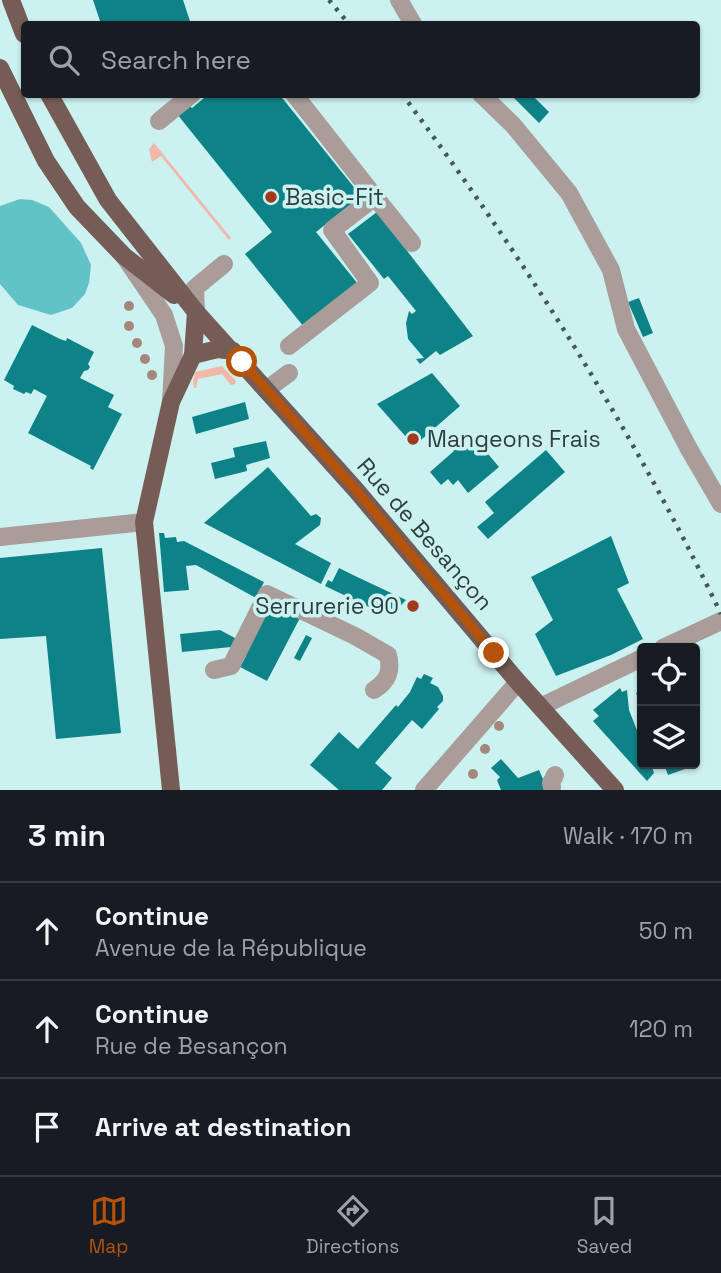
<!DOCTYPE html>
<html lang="en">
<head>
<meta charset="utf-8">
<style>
  body { margin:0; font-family:"Space Grotesk",sans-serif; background:#242831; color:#f1f3f6 }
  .controls { position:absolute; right:21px; bottom:21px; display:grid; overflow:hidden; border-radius:7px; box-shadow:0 2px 5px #0004 }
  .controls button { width:63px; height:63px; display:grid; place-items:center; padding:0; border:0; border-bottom:2px solid #363941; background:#171b24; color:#f1f3f6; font:35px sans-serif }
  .stop { position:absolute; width:21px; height:21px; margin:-16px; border:5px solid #b45309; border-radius:50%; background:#fff }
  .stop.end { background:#b45309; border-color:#fff; box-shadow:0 2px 7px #0008 }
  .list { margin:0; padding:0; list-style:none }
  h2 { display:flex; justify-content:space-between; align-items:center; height:91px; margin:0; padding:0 28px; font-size:30px }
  h2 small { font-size:23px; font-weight:400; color:#9ea1a6 }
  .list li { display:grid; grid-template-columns:46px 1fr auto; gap:21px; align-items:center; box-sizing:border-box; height:98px; padding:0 28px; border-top:2px solid #363941 }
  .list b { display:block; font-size:26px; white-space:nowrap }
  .list p { margin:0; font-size:23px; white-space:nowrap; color:#9ea1a6 }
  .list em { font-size:23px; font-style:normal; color:#9ea1a6 }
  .icon { flex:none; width:38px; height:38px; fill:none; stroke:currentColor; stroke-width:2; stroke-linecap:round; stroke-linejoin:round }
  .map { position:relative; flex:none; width:721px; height:790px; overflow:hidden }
  .search { position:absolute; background:#171b24; box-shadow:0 2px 5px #0004; left:21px; right:21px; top:21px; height:77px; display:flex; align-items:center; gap:18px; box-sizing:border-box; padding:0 24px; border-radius:7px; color:#9ea1a6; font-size:26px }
  .sheet { height:385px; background:#171b24 }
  nav { display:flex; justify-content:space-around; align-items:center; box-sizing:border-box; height:98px; border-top:2px solid #363941; background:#171b24; font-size:19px; color:#9ea1a6 }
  nav a { display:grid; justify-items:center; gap:4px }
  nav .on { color:#b45309 }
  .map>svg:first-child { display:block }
</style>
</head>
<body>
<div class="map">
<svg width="721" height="790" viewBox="0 0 721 790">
  <rect width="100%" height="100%" fill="#cbf1f1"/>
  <g fill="#f2b7a6">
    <polygon points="154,143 231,238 229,240 161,156 152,162 149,149"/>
    <polygon points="222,366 236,381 235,384 231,385 222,374 198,379 196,388 194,388 193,382 195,372"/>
  </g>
  <polygon fill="#61c3c6" points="20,199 32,200 49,207 81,243 91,265 89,283 85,294 72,308 51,315 18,305 0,284 0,206"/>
  <g fill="#0e8387">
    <polygon points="93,0 183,0 190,21 179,24 101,24"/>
    <polygon points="209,94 279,94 361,196 316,232 358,284 304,327 245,254 272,232 177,114 189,105 192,108"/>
    <polygon points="514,94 531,94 549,112 539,123 512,96"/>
    <polygon points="377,212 473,336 440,355 436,351 420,364 416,359 424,358 408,339 406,323 409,311 412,314 416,311 388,276 384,279 348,234"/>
    <polygon points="639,298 653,333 643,337 628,302"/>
    <polygon points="32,325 60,339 66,341 67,338 94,352 88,364 90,367 88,370 84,371 80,378 114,395 108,407 122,414 93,470 90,468 91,466 28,433 47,396 34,389 31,394 26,392 24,394 13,389 14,386 4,380"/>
    <polygon points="432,373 460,406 414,446 377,404"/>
    <polygon points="245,402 249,419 196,434 192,417"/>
    <polygon points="472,435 499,467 468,493 458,480 453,485 448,479 441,485 430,472 454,451 450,446 456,440 460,445"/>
    <polygon points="266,441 270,458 246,465 247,471 215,479 211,463 235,457 233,448"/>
    <polygon points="546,450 565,472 488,539 477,527 494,513 485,502"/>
    <polygon points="268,467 311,516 316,514 321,518 320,525 295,544 331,563 321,584 204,523"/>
    <polygon points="159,533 164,533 165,538 176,537 177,542 184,541 264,582 256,598 196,565 186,566 189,590 164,592"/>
    <polygon points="611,536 629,583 617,589 643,639 611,655 556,676 535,634 553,620 531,577"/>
    <polygon points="102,548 121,733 56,739 46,636 0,639 0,558"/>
    <polygon points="339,568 353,575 406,600 390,617 325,586 328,580 332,582"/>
    <polygon points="414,599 420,606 412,614 406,607"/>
    <polygon points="274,602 301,616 267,681 240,667 246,656 244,655 267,611 269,612"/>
    <polygon points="220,630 235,638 231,647 182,652 180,634"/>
    <polygon points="306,635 312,638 300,661 294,658"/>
    <polygon points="424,674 433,678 430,683 438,687 443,696 443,701 437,707 439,709 422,729 412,720 375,763 392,778 382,790 339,790 310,765 339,732 358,749 396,705 398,707 410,692 417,677 421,679"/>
    <polygon points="620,688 622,692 627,690 629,710 642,743 642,764 651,764 654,773 647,781 593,721 599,716 593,710"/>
    <polygon points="642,691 642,708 636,693"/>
    <polygon points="501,759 518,778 539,770 548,790 556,790 501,790 497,780 500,777 491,768"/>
    <polygon points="664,764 684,764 685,769 668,775"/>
  </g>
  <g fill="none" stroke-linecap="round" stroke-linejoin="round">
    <g stroke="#aa9c98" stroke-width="18">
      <polyline points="399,0 413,24"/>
      <polyline points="294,94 375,197"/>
      <polyline points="481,94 513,125 569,193 611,270 626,329 689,449 721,504"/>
      <polyline points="159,121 192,94"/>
      <polyline points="126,259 164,315 174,346 171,402"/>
      <polyline points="196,312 195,288 224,264"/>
      <polyline points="289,346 370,283 332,230 375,197 412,243"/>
      <polyline points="266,390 289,373"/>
      <polyline points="0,537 144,522"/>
      <polyline points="663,648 721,621"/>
      <path d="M214,670L231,666L267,594L355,636L388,655C392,671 388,681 374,690"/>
      <polyline points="542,706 642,658"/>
      <polyline points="552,787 551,783 555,775"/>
      <polyline points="424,790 518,682"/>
    </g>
    <g stroke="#755d56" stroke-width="18">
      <polyline points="11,0 24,34"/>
      <polyline points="0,68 46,161 77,207 124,256 174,295"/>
      <polyline points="49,94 108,200 196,312 356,490 518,682 615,790"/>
      <polyline points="193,355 218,349 233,351"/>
      <polyline points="171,790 144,522 171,402 193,355 196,312"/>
    </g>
    <g stroke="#455757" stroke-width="4.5" stroke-dasharray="3.5 7" stroke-linecap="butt">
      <polyline points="329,0 349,24"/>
      <path d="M402,94C524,258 633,430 721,614"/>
    </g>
  </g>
  <g fill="#a48779">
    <circle cx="129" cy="306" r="5"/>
    <circle cx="129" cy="326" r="5"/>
    <circle cx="137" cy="343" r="5"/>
    <circle cx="145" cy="359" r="5"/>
    <circle cx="152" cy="375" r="5"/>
    <circle cx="499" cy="726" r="5"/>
    <circle cx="485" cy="749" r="5"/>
    <circle cx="473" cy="774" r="5"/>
  </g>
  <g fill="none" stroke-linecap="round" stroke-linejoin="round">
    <polyline stroke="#b45309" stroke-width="9" points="242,362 356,490 494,653"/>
  </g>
  <g fill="#a13a1a" stroke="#cbf1f1" stroke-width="2.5">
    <circle cx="271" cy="197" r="7"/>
    <circle cx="413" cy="439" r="7"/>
    <circle cx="413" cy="606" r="7"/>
  </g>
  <g text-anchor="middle" stroke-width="7" stroke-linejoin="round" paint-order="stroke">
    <g font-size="23" fill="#2e3d3d" stroke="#cbf1f1" text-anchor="start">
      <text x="285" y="205">Basic-Fit</text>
      <text x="427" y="447">Mangeons Frais</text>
      <text x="399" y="614" text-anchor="end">Serrurerie 90</text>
    </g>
    <g font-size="23" fill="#2e3d3d" stroke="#cbf1f1">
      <text transform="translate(425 534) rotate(49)" y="8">Rue de Besançon</text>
    </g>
  </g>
</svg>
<div class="controls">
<button><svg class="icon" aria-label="locate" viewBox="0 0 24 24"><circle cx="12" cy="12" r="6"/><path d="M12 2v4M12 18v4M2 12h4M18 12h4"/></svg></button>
<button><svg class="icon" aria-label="layers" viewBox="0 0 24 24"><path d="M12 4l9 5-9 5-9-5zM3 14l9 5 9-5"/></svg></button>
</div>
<div class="stop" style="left:242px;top:362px"></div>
<div class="stop end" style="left:494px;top:653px"></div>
<div class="search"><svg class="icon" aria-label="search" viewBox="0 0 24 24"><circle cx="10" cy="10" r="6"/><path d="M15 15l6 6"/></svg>Search here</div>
</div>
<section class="sheet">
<h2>3 min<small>Walk · 170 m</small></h2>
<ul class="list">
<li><svg class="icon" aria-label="ahead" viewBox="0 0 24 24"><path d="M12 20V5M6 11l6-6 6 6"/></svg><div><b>Continue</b><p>Avenue de la République</p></div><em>50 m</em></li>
<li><svg class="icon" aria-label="ahead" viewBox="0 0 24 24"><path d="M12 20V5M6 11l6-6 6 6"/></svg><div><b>Continue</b><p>Rue de Besançon</p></div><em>120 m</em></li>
<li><svg class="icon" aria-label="arrive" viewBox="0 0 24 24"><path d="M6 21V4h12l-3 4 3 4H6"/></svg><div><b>Arrive at destination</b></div></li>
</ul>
</section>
<nav>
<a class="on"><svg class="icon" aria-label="map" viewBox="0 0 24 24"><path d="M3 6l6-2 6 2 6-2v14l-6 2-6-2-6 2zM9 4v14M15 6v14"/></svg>Map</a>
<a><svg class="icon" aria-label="directions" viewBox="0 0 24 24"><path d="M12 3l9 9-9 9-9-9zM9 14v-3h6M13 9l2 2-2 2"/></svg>Directions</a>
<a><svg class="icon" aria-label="saved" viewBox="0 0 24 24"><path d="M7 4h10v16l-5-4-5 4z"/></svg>Saved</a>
</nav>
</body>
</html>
